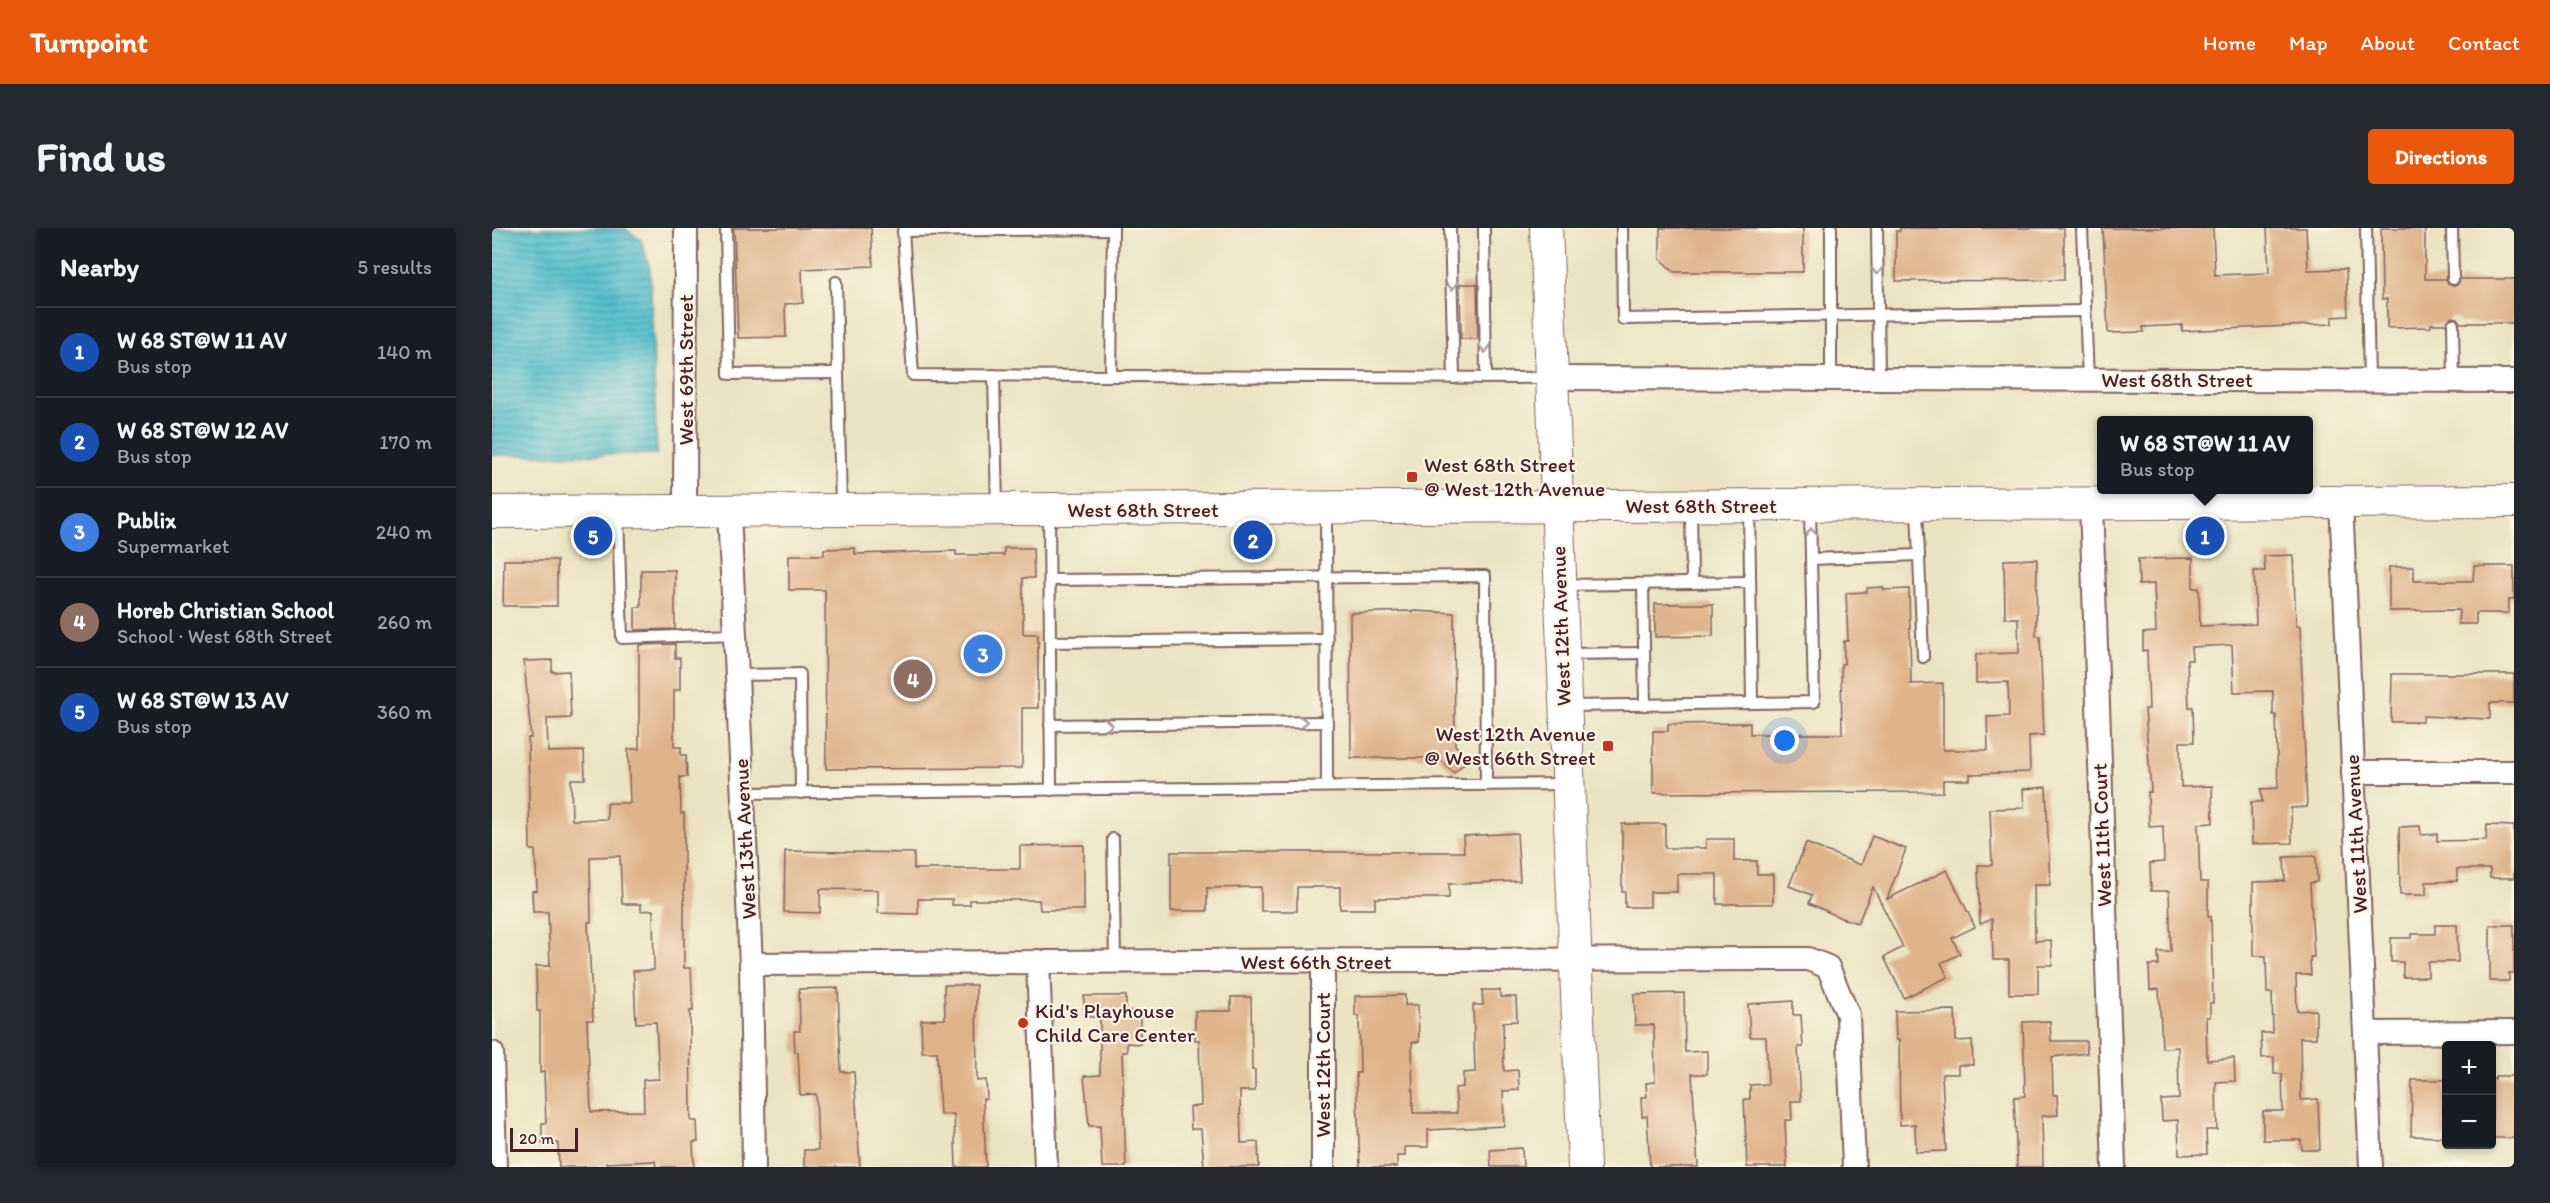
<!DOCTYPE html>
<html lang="en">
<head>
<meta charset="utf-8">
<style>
  body { margin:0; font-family:Itim,sans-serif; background:#242831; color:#f1f3f6 }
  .controls { position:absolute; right:18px; bottom:18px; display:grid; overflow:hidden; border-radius:6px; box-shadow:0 3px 9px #0003 }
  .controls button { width:54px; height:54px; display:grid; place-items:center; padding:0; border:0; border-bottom:2px solid #363941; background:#171b24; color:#f1f3f6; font:30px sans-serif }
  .scale { position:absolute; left:18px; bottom:15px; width:68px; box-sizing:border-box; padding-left:6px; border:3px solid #4a1f2b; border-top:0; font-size:16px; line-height:21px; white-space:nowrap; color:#4a1f2b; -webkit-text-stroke:4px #fcf5e5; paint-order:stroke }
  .you { position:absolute; left:1293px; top:513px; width:21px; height:21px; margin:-15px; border:4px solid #fff; border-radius:50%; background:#1a73e8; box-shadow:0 0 0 9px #1a73e833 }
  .badge { display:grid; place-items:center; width:39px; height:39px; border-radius:50%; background:#ea580c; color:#fff; font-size:20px; font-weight:700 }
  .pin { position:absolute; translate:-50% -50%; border:3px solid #fff; box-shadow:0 2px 6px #0006 }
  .popup { position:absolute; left:1605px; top:188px; width:216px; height:78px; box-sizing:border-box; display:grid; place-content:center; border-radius:6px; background:#171b24; filter:drop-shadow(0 2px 4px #0005); font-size:20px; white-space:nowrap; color:#9ea1a6 }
  .popup b { font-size:22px; color:#f1f3f6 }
  .popup::after { content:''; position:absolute; left:50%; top:100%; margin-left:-12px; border:12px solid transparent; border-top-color:#171b24 }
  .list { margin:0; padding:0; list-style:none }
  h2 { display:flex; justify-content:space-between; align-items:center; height:78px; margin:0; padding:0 24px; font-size:26px }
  h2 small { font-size:20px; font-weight:400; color:#9ea1a6 }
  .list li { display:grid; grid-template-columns:39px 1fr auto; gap:18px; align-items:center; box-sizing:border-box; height:90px; padding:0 24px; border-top:2px solid #363941 }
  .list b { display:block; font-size:22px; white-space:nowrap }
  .list p { margin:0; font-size:20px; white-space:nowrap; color:#9ea1a6 }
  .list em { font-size:20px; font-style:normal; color:#9ea1a6 }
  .map { position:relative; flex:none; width:2022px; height:939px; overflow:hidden; border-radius:6px }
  header { display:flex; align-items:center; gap:36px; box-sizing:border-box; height:84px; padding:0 30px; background:#ea580c; color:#fff }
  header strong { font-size:28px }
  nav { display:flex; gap:33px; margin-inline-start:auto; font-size:21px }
  .intro { display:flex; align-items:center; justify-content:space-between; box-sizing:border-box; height:144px; padding:0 36px }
  h1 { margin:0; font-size:42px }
  .button { padding:15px 27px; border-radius:6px; background:#ea580c; color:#fff; font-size:21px; font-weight:700 }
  main { display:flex; gap:36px; padding:0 36px }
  aside { flex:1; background:#171b24; border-radius:6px; box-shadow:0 3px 9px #0003 }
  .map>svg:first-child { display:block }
</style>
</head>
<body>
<header>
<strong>Turnpoint</strong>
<nav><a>Home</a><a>Map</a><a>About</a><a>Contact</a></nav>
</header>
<div class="intro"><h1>Find us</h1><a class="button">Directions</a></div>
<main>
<aside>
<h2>Nearby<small>5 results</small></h2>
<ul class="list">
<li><span class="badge" style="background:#1a4fb4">1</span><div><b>W 68 ST@W 11 AV</b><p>Bus stop</p></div><em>140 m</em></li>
<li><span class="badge" style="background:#1a4fb4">2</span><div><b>W 68 ST@W 12 AV</b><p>Bus stop</p></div><em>170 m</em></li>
<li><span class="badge" style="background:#3f7fe0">3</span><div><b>Publix</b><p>Supermarket</p></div><em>240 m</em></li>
<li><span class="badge" style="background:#8d6e63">4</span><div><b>Horeb Christian School</b><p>School · West 68th Street</p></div><em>260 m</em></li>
<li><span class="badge" style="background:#1a4fb4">5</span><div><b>W 68 ST@W 13 AV</b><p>Bus stop</p></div><em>360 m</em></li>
</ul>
</aside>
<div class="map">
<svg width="2022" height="939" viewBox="0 0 2022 939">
  <defs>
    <pattern id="water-rules" width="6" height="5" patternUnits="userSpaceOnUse" patternTransform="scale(1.5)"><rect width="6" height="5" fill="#54c0ce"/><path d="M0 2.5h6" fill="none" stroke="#489ba7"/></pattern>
  </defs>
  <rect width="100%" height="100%" fill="#fcf5e5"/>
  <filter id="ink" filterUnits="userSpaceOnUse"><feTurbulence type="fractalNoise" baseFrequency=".0167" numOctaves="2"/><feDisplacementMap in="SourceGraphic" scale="12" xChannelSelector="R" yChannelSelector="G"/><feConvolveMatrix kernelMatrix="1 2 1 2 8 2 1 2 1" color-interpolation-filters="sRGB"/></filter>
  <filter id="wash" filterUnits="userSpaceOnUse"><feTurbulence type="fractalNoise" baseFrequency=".008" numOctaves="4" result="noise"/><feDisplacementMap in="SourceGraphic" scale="24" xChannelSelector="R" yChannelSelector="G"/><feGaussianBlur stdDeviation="1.35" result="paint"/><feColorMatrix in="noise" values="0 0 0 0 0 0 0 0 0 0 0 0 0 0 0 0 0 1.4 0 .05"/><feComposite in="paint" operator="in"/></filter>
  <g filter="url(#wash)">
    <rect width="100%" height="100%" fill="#ebe3c1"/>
    <polygon fill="url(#water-rules)" stroke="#4f707c" stroke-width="1.5" points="0,0 132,0 149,12 158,40 165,226 0,227"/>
    <g id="blocks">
      <g fill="#dfb38b" fill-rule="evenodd">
        <polygon points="242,0 379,0 381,38 310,41 311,75 293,76 294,109 246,110"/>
        <polygon points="1168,0 1311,0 1311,44 1182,44 1168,31"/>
        <polygon points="1408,0 1572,0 1572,52 1404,53 1404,3 1408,3"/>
        <polygon points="1611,0 1721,0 1723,47 1777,45 1775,0 1814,0 1816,42 1854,41 1856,88 1840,89 1840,96 1690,103 1690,97 1651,99 1652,104 1616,105"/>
        <polygon points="1889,0 1933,0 1933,51 1953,51 1961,58 1965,57 1968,51 2022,51 2022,95 1968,95 1965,90 1960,89 1954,96 1939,96 1939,99 1895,100 1895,71 1890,71"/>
        <polygon points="968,56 985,56 986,111 969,111"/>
        <polygon points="363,320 363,326 464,323 464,327 512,327 512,320 541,320 542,350 531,350 531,406 546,406 546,480 530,480 530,540 334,541 333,362 297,362 297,327 332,327 332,321"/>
        <polygon points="1801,327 1804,398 1808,398 1815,579 1799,580 1800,615 1760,616 1759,574 1770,574 1769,561 1786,560 1784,487 1781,487 1781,463 1742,464 1740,417 1699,419 1700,432 1695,432 1697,479 1701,479 1702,514 1688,514 1689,559 1720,558 1721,595 1706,596 1708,654 1716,654 1716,688 1719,688 1721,775 1718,775 1718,789 1714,789 1715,832 1742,830 1743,853 1724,854 1725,902 1714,902 1715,926 1687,927 1686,892 1670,893 1669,872 1687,871 1686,819 1670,820 1667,761 1658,762 1657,737 1667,737 1666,724 1679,724 1677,663 1659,663 1658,635 1672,634 1671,598 1657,599 1656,564 1659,564 1653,481 1657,481 1655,422 1651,423 1651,405 1664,404 1662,356 1647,357 1646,331 1701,330 1701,360 1707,360 1708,398 1764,396 1762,343 1773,343 1772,328"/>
        <polygon points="1545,331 1544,408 1548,408 1552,507 1537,508 1538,544 1478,546 1478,552 1451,552 1451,564 1161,565 1161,503 1176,503 1176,496 1258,495 1258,506 1350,506 1349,436 1352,436 1352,413 1356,413 1354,365 1375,364 1375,360 1391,359 1392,362 1417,361 1419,456 1451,455 1451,522 1496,522 1495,489 1517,488 1516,454 1484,455 1484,426 1527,425 1526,390 1513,390 1512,332"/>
        <polygon points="12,332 65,332 65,378 11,378"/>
        <polygon points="1982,338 2022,338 2022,371 2017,371 2017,385 1984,385 1984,396 1966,396 1967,382 1897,383 1897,339 1922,339 1922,353 1981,353"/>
        <polygon points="149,342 183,342 183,401 143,402 143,379 149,379"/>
        <polygon points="1163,376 1221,376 1221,408 1163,409"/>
        <polygon points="921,383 962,385 963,517 977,531 962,545 947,530 859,530 858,385"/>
        <path d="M183,416V430H188V462H182V519H189V527H194L195,549H188L189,586L192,585V740H199L201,783H198L199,893H205L206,914H201L202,939H164L163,933L114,935V939H67L66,915H50V895H54L52,844L48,845V783H45L44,738H58L56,684H41L40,663L45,662L43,622H38L36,510H39L32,433L60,432V444L77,443L79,490L55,491L56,524L92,523L93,551H79L80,592L115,591V575H138L136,521H147V417ZM128,628L130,676H149V683L161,682L162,742L141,743L142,750L144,795L164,794L167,851L151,852L152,883L99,884L95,792H101L96,694H99L98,629Z"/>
        <polygon points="1900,446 2022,446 2022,475 1998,475 1998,491 1931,488 1931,494 1899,494"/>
        <polygon points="1554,559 1558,657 1542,657 1543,709 1543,713 1559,712 1560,737 1546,737 1546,766 1517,766 1517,732 1501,732 1500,691 1488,696 1486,637 1500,637 1498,581 1532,580 1531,561"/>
        <polygon points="1130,596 1173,596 1173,620 1214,620 1214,611 1242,611 1242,633 1265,633 1265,646 1281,646 1281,676 1225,676 1225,646 1185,646 1185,664 1158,664 1158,679 1133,679 1133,664 1130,664"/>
        <polygon points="1995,597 2022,598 2022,650 1998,650 1998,641 1965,641 1965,653 1934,654 1934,667 1908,667 1907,599 1928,598 1929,607 1945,606 1945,613 1994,612"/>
        <polygon points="1025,605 1028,653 957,656 957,670 883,670 883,681 848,681 848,659 805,659 805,683 769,683 769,659 715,660 715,683 679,683 679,624 972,624 971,608"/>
        <polygon points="1380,608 1414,621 1395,671 1455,642 1483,699 1460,710 1468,726 1449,735 1456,749 1412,770 1392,729 1411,719 1381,659 1366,695 1349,690 1317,675 1320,667 1297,658 1314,615 1369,637"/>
        <polygon points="592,617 592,682 548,682 547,672 478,672 478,677 460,677 460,671 426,671 426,686 386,685 386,662 328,661 328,685 292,684 293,623 422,625 422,641 528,641 528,618"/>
        <polygon points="1824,628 1825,654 1818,655 1822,729 1818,729 1819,747 1804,747 1805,783 1824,782 1824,810 1808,810 1809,872 1826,871 1828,922 1810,922 1809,912 1771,912 1771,883 1791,883 1790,846 1782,846 1782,829 1770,830 1769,805 1781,805 1780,765 1775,765 1774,728 1761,728 1761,654 1793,653 1792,629"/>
        <polygon points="1943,697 1965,697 1966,734 1936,734 1936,749 1911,749 1911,734 1899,734 1899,710 1919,710 1919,706 1943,706"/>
        <polygon points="1998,697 2022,697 2022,745 2017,745 2017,753 1998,753"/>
        <polygon points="452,757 484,757 485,853 494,852 495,871 491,871 494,939 464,939 462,886 448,887 445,824 430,824 429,792 453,791"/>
        <polygon points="346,760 349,844 362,844 368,939 312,939 312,922 326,922 324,866 308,867 306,824 303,824 302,803 308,803 307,761"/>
        <polygon points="990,762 1008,762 1008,769 1024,769 1025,793 1011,794 1012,843 1026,842 1027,862 1011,863 1012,898 936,902 936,919 913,919 913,928 905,928 905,939 868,939 864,845 868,845 867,788 863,788 863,768 913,767 913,777 926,777 927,814 920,814 921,885 965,885 963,860 971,859 971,845 983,844 981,777 991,777"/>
        <polygon points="1192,765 1193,824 1215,823 1215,846 1200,846 1206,939 1158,939 1155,888 1150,889 1149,869 1155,869 1154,855 1163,854 1162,797 1143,797 1142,766"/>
        <polygon points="592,768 634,768 634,783 648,783 648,816 635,815 635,824 630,824 634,939 610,939 608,898 597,898 592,848 608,847 608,789 592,789"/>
        <polygon points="739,769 759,769 760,842 763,842 763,863 748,863 749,915 766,914 767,939 712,939 709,901 699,901 698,879 709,878 707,812 703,812 703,783 739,783"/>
        <polygon points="1301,773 1301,787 1309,787 1311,819 1306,819 1309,873 1299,873 1300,892 1293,892 1295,939 1255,939 1252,871 1258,871 1258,857 1276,856 1274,809 1258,809 1256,776"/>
        <polygon points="1463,782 1464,813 1480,812 1481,837 1466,837 1466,846 1450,846 1454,923 1424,924 1423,896 1408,897 1407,812 1404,812 1403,783"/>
        <polygon points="1558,793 1559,813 1594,813 1595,825 1560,829 1561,867 1565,867 1566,887 1550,888 1551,939 1525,939 1522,869 1533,868 1531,794"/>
        <polygon points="2003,848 2022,848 2022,910 2000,910 2000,851 2003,851"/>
        <polygon points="1920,852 1954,852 1954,909 1919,908"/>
        <polygon points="1030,920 1031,939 999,939 998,922"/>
      </g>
    </g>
  </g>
  <g filter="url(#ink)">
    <use href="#blocks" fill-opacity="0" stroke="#826460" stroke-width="1.5"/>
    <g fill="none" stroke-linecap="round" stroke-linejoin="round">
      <defs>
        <g id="service">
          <polyline points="234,0 237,146 346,145"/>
          <polyline points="958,0 962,150"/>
          <polyline points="992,0 994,150"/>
          <polyline points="1130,0 1131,91 1593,83"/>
          <polyline points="1339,0 1339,151"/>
          <polyline points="1385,0 1387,151"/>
          <polyline points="1590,0 1596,152"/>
          <polyline points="1874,0 1877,153"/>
          <polyline points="1960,0 1961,51"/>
          <polyline points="621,1 411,3 421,147 1056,150"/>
          <polyline points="344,54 349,280"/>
          <polyline points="1961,96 1962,153"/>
          <polyline points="502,147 505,279"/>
          <polyline points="619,147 621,0"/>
          <polyline points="1199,279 1200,355"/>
          <polyline points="1425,280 1431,429"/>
          <polyline points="834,281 835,558"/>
          <polyline points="557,283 559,562"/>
          <polyline points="126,286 130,410 243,406"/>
          <polyline points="1319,331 1427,327"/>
          <polyline points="558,352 993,348 994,557"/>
          <polyline points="1151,356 1153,477"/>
          <polyline points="1072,357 1258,354"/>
          <polyline points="558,414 835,411"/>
          <polyline points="1074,426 1152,425"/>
          <polyline points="245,447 308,446 309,565"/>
          <polyline points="1260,475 1322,474 1318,280"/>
          <polyline points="1077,478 1260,475 1257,281"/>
          <polyline points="558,497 835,494"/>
          <polyline points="251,565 1075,556"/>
          <polyline points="621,611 623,733"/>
        </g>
        <g id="minor">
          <polyline points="1060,150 2022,153"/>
          <polyline points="1849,273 1879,939"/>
          <polyline points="1599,275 1622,939"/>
          <polyline points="193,284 194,0"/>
          <polyline points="237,284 259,736 262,939"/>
          <polyline points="1861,544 2022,544"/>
          <polyline points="546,733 554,939"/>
          <polyline points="831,734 831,939"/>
          <path d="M259,736C611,732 964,732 1316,731L1336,739L1356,787L1362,939"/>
          <polyline points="1873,805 2022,804"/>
          <polyline points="0,825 3,939"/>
        </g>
        <g id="secondary">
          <polyline points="1054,0 1092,939"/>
          <polyline points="0,284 2022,273"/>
        </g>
      </defs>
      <use href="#service" stroke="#826460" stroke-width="14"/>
      <use href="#minor" stroke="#826460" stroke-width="26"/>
      <use href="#secondary" stroke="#826460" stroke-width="34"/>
      <use href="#service" stroke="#fff" stroke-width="10"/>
      <use href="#minor" stroke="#fff" stroke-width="22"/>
      <use href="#secondary" stroke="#fff" stroke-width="32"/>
    </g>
    <defs><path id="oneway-chevron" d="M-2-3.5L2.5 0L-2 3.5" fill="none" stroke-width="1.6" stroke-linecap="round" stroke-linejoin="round" transform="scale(1.5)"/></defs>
    <g stroke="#ae9aa0">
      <use href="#oneway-chevron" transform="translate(1385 43) rotate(89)"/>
      <use href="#oneway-chevron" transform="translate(960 58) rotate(88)"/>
      <use href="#oneway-chevron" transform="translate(993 121) rotate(89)"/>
      <use href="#oneway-chevron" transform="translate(1319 304) rotate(-91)"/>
      <use href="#oneway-chevron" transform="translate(812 494) rotate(-1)"/>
      <use href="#oneway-chevron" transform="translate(617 497) rotate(-1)"/>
    </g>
  </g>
  <g fill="#c8321e" stroke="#fcf5e5" stroke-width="2">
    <rect x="914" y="243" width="12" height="12" rx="3"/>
    <rect x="1110" y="512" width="12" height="12" rx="3"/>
    <circle cx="531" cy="795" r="6"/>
  </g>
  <g text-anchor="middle" stroke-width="4.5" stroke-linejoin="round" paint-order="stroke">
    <g font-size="21" fill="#4a1f2b" stroke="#fcf5e5">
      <text transform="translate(194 142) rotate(-90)" y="7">West 69th Street</text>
      <text x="1685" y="159">West 68th Street</text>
      <text x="1209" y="285">West 68th Street</text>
      <text x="651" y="289">West 68th Street</text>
      <text transform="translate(1069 398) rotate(-92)" y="7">West 12th Avenue</text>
      <text transform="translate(1864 606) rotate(-93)" y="7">West 11th Avenue</text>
      <text transform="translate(1610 607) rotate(-92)" y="7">West 11th Court</text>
      <text transform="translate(253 611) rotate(-93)" y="7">West 13th Avenue</text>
      <text x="824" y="741">West 66th Street</text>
      <text transform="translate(831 837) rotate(-90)" y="7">West 12th Court</text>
    </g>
    <g font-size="21" fill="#4a1f2b" stroke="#fcf5e5" text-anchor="start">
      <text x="932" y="244">West 68th Street<tspan x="932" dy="24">@ West 12th Avenue</tspan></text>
      <text x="1104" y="513" text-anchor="end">West 12th Avenue<tspan x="1104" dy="24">@ West 66th Street</tspan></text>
      <text x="543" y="790">Kid's Playhouse<tspan x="543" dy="24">Child Care Center</tspan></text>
    </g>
  </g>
</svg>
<div class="controls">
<button>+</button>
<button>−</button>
</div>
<div class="scale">20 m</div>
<div class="you"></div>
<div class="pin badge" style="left:1713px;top:308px;background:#1a4fb4">1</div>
<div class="popup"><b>W 68 ST@W 11 AV</b>Bus stop</div>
<div class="pin badge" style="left:761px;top:312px;background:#1a4fb4">2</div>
<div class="pin badge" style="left:491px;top:426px;background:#3f7fe0">3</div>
<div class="pin badge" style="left:421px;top:451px;background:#8d6e63">4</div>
<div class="pin badge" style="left:101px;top:308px;background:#1a4fb4">5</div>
</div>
</main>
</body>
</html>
